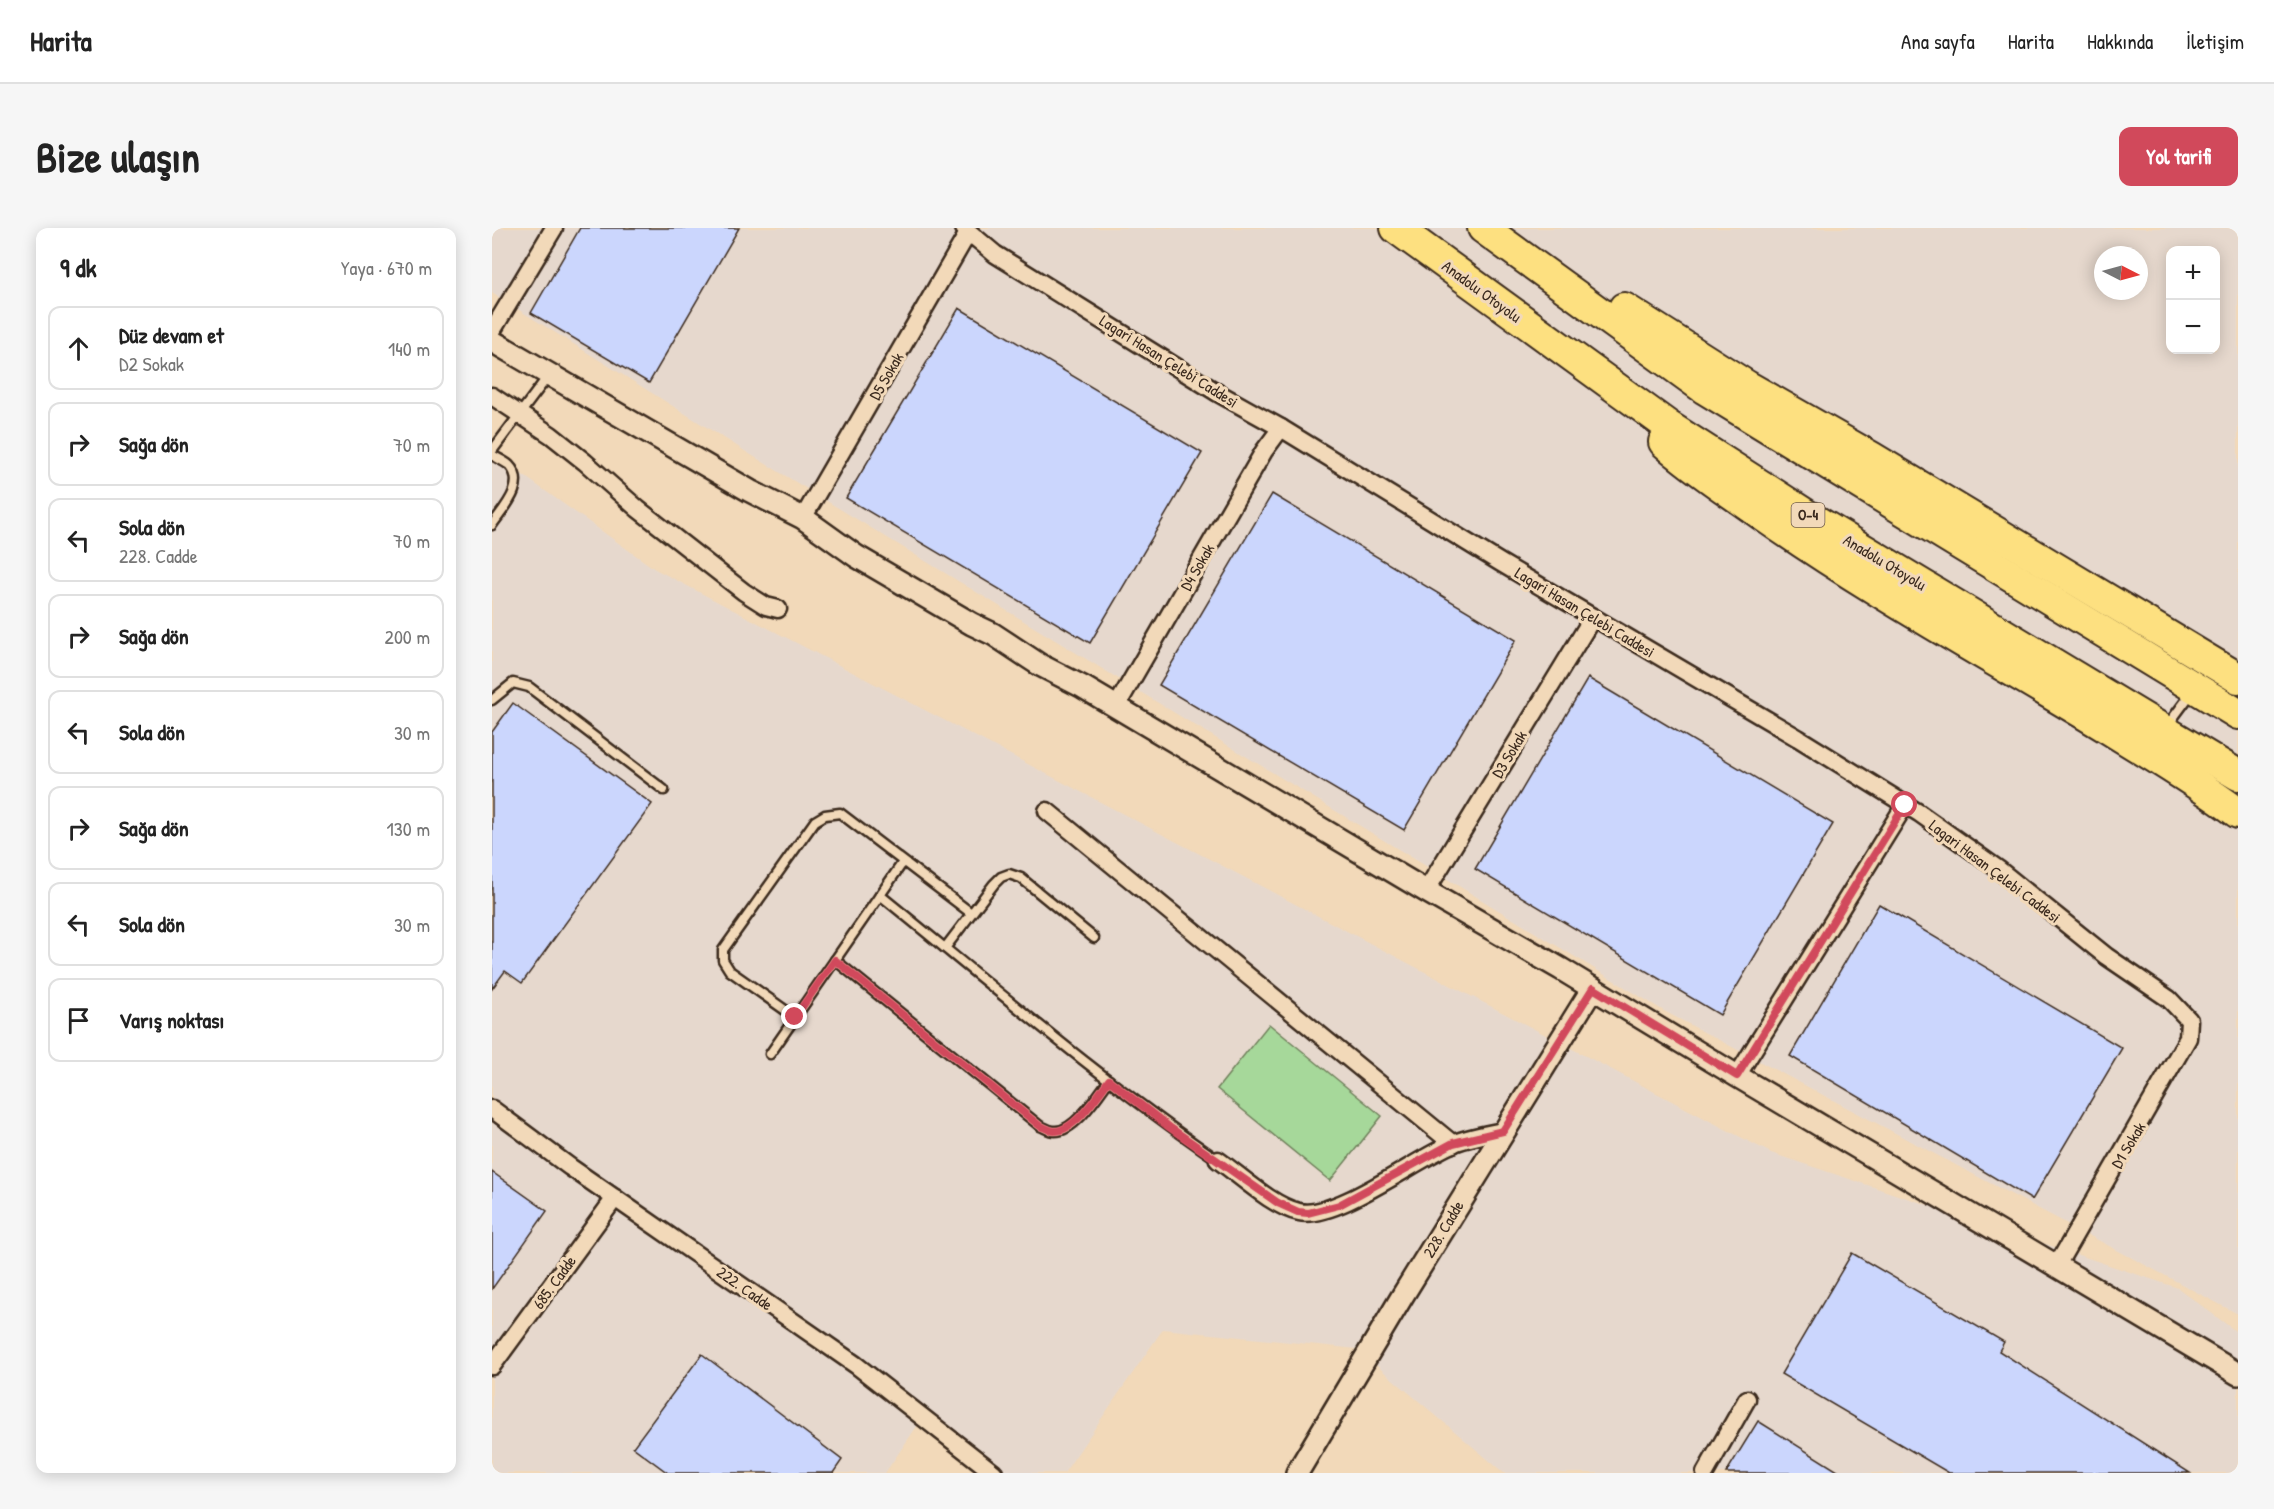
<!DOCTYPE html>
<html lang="tr">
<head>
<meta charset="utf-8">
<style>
  body { margin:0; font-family:"Patrick Hand",sans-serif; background:#f6f6f6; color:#222 }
  .controls { position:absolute; right:18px; top:18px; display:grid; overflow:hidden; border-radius:12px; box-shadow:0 3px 15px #0003 }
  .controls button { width:54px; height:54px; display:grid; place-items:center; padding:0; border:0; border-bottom:2px solid #e0e0e0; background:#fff; color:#222; font:30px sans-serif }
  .compass { position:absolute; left:1602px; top:18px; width:54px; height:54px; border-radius:50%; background:#fff; box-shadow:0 3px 15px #0003; rotate:96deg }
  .stop { position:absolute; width:18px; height:18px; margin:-14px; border:4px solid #d1495b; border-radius:50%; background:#fff }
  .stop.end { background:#d1495b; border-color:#fff; box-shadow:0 2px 6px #0008 }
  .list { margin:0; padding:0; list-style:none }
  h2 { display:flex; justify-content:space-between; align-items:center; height:78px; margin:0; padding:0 24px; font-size:26px }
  h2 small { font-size:20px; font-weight:400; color:#767676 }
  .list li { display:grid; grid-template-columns:39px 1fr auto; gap:18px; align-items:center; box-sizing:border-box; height:84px; margin:0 12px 12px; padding:0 12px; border:2px solid #e0e0e0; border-radius:12px }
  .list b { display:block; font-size:22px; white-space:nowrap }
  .list p { margin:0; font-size:20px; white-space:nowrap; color:#767676 }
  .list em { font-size:20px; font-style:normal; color:#767676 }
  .icon { flex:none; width:33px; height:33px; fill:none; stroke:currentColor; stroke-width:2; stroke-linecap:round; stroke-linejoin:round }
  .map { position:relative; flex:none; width:1746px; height:1245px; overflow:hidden; border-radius:12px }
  header { display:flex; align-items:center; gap:36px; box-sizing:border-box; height:84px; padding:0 30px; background:#fff; border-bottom:2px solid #e0e0e0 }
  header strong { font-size:28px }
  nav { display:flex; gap:33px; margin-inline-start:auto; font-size:21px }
  .intro { display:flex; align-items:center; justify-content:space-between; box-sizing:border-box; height:144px; padding:0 36px }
  h1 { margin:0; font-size:42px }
  .button { padding:15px 27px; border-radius:12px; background:#d1495b; color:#fff; font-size:21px; font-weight:700 }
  main { display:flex; gap:36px; padding:0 36px }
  aside { flex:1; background:#fff; border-radius:12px; box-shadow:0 3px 15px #0003 }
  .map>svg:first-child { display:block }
</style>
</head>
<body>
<header>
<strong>Harita</strong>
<nav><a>Ana sayfa</a><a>Harita</a><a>Hakkında</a><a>İletişim</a></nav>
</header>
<div class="intro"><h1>Bize ulaşın</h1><a class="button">Yol tarifi</a></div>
<main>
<aside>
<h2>9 dk<small>Yaya · 670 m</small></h2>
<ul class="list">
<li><svg class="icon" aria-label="ahead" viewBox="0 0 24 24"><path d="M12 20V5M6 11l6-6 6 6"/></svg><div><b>Düz devam et</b><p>D2 Sokak</p></div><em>140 m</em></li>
<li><svg class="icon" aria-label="right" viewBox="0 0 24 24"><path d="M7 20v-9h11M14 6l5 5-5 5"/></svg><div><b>Sağa dön</b></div><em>70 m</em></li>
<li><svg class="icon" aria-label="left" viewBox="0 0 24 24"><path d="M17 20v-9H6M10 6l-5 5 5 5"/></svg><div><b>Sola dön</b><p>228. Cadde</p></div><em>70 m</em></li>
<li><svg class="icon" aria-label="right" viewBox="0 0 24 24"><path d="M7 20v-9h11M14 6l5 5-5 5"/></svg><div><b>Sağa dön</b></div><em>200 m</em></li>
<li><svg class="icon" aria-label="left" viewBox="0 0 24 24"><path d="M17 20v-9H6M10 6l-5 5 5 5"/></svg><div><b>Sola dön</b></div><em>30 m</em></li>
<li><svg class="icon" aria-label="right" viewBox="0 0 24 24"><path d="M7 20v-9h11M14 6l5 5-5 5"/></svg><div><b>Sağa dön</b></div><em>130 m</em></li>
<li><svg class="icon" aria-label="left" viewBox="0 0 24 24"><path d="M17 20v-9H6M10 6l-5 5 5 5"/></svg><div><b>Sola dön</b></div><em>30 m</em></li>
<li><svg class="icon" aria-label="arrive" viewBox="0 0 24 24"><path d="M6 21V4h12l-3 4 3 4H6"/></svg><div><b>Varış noktası</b></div></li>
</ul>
</aside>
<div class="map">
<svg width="1746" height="1245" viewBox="0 0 1746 1245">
  <rect width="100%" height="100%" fill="#f2d9b9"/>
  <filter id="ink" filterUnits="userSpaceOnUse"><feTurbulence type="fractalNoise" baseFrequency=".0167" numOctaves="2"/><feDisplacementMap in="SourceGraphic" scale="12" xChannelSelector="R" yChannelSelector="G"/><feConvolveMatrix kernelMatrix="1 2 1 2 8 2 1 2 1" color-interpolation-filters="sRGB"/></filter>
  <g filter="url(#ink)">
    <g fill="#e6d8cd" fill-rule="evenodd">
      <path d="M0,0H1746V1086L1172,783L256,225L0,65ZM1678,22H1724V122H1678ZM1611,27H1647V63H1611Z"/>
      <polygon points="0,225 163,341 1279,925 1686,1060 1746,1105 1746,1245 1012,1245 865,1121 671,1101 572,1245 505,1245 432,1188 393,1245 0,1245"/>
    </g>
    <polygon fill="#a6d89a" stroke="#70815c" stroke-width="1.5" points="777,796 890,888 838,953 725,861"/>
    <g fill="#cbd6fd" stroke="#3b2a1e" stroke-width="1.5">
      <polygon points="88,0 247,0 157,155 39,85"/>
      <polygon points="467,80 710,225 598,415 354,270"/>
      <polygon points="780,266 1024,412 912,602 667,457"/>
      <polygon points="1096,450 1341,596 1228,787 983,641"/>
      <polygon points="21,475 160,576 30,755 13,743 0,761 0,504"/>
      <polygon points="1387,676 1630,820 1540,972 1298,828"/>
      <polygon points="0,944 55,983 0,1061"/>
      <polygon points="1360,1025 1512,1114 1507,1123 1698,1245 1457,1245 1289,1146"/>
      <polygon points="210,1126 350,1232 341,1245 176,1245 141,1219"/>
      <polygon points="1266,1193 1349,1245 1234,1245"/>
    </g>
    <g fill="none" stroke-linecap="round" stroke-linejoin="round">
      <defs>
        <g id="service">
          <polyline points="0,223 57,147"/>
          <path d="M0,227C5,230 12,233 17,237C36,256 11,281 0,297"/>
          <polyline points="0,472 21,455 37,459 172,562"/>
          <polyline points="1675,498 1701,463"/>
          <path d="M388,667C499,757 608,851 726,932"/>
          <polyline points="453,720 502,656 509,649 517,646 529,650 602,710"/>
          <path d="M343,732L548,898C552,899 557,903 562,903C582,905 606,867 617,852"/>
          <polyline points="303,789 238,743 231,732 231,722 323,593 333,587 348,585 479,685"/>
          <polyline points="278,826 411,634"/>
        </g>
        <g id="minor">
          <polyline points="472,0 503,26 726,165 789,200 1009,335 1306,510 1427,585 1506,641 1614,728 1677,771 1697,792 1696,810 1564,1039"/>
          <polyline points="0,103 62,0"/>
          <polyline points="0,168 59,207 93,234 146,281 252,364 274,378 286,381"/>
          <polyline points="311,290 476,5"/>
          <polyline points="624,479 772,223 789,200"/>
          <polyline points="555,583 961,916"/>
          <polyline points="934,663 1101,389"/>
          <polyline points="1245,848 1413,577"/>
          <polyline points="0,881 78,939 364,1137 502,1245"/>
          <path d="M726,932C749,948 780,978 807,984C844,992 925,930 962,915C978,909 995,906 1011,903"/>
          <polyline points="0,1138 123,970"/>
          <polyline points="1213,1245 1255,1171"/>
        </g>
        <g id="tertiary">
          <polyline points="0,113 258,263 311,290 364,328 480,396 501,406 548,437 591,459 934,663 1069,741 1245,848 1746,1146"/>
          <polyline points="805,1245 911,1067 1101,760"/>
        </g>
        <g id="motorway">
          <polyline points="904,0 1175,197 1318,289 1746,547"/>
          <polyline points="991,0 1213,161 1746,486"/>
          <polyline points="1132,80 1255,158 1381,230 1746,450"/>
          <path d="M1172,214C1202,241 1237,263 1270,287C1381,365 1501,430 1617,501C1660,528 1705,554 1746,585"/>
        </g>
      </defs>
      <use href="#service" stroke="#3b2a1e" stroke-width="13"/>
      <use href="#minor" stroke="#3b2a1e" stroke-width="21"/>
      <use href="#tertiary" stroke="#3b2a1e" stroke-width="26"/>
      <use href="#motorway" stroke="#3b2a1e" stroke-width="34"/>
      <use href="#service" stroke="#f2d9b9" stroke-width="8"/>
      <use href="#minor" stroke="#f2d9b9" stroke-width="16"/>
      <use href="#tertiary" stroke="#f2d9b9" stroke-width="21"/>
      <use href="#motorway" stroke="#fde080" stroke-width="30"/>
    </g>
  </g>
  <g fill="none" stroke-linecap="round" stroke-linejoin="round" filter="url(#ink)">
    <path stroke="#d1495b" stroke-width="8" d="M303,789L343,732L548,898C552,899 558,903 562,903C582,904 606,867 617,852L677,899L786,975L806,984L816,985L847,977L961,915L1011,903L1101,760L1245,848L1413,577"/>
  </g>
  <g text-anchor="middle" stroke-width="6" stroke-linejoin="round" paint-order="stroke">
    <rect fill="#f2d9b9" stroke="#725e4c" stroke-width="1.5" x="1299.5" y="275" width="33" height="24" rx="4.5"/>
    <g font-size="15" font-weight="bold" fill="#3b2a1e">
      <text x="1316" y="292">O-4</text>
    </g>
    <g font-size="16" fill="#3b2a1e" stroke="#f2d9b9">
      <text transform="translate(990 63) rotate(36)" y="6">Anadolu Otoyolu</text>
      <text transform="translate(677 133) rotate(32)" y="6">Lagari Hasan Çelebi Caddesi</text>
      <text transform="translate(394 148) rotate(-60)" y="6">D5 Sokak</text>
      <text transform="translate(1393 334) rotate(31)" y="6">Anadolu Otoyolu</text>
      <text transform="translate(705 339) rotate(-60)" y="6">D4 Sokak</text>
      <text transform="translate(1093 384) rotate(31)" y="6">Lagari Hasan Çelebi Caddesi</text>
      <text transform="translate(1017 526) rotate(-59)" y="6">D3 Sokak</text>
      <text transform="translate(1503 643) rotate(37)" y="6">Lagari Hasan Çelebi Caddesi</text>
      <text transform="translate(1636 917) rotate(-59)" y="6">D1 Sokak</text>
      <text transform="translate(951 1001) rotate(-59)" y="6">228. Cadde</text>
      <text transform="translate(62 1054) rotate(-54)" y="6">685. Cadde</text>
      <text transform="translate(253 1060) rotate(35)" y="6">222. Cadde</text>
    </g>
  </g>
</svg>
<div class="controls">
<button>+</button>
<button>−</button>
</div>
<svg class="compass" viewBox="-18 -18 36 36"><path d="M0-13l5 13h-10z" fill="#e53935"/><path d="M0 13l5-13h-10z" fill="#767676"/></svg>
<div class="stop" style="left:1413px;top:577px"></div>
<div class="stop end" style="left:303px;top:789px"></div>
</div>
</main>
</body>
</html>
